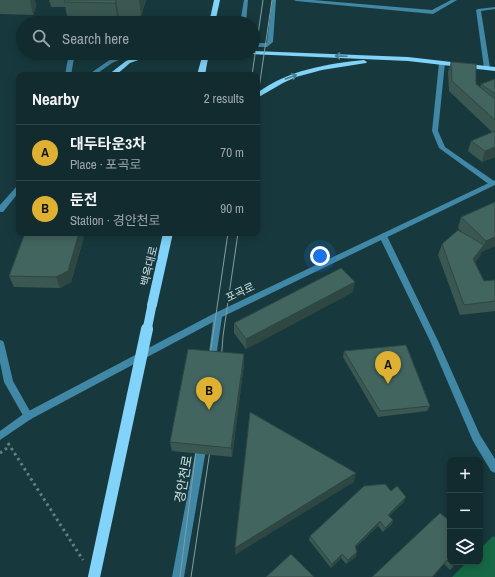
<!DOCTYPE html>
<html lang="en">
<head>
<meta charset="utf-8">
<style>
  body { margin:0; font-family:"Archivo Narrow","Noto Sans KR",sans-serif; background:#1e373a; color:#f1f3f6 }
  .controls { position:absolute; right:12px; bottom:12px; display:grid; overflow:hidden; border-radius:8px; box-shadow:0 2px 10px #0003 }
  .controls button { width:36px; height:36px; display:grid; place-items:center; padding:0; border:0; border-bottom:1px solid #30474a; background:#112b2e; color:#f1f3f6; font:20px sans-serif }
  .you { position:absolute; left:320px; top:256px; width:14px; height:14px; margin:-10px; border:3px solid #fff; border-radius:50%; background:#1a73e8; box-shadow:0 0 0 6px #1a73e833 }
  .badge { display:grid; place-items:center; width:26px; height:26px; border-radius:50%; background:#deb133; color:#111; font-size:13px; font-weight:700 }
  .pin { position:absolute; translate:-50% -33px; filter:drop-shadow(0 1px 2px #0008) }
  .pin::after { content:''; position:absolute; top:21px; width:14px; height:12px; background:inherit; clip-path:polygon(0 0,100% 0,50% 100%) }
  .list { margin:0; padding:0; list-style:none }
  h2 { display:flex; justify-content:space-between; align-items:center; height:52px; margin:0; padding:0 16px; font-size:17px }
  h2 small { font-size:13px; font-weight:400; color:#9ca7aa }
  .list li { display:grid; grid-template-columns:26px 1fr auto; gap:12px; align-items:center; box-sizing:border-box; height:56px; padding:0 16px; border-top:1px solid #30474a }
  .list b { display:block; font-size:15px; white-space:nowrap }
  .list p { margin:0; font-size:13px; white-space:nowrap; color:#9ca7aa }
  .list em { font-size:13px; font-style:normal; color:#9ca7aa }
  .icon { flex:none; width:22px; height:22px; fill:none; stroke:currentColor; stroke-width:2; stroke-linecap:round; stroke-linejoin:round }
  .map { position:relative; flex:none; width:495px; height:577px; overflow:hidden }
  .search { position:absolute; background:#112b2e; box-shadow:0 2px 10px #0003; left:16px; top:16px; width:244px; height:44px; display:flex; align-items:center; gap:10px; box-sizing:border-box; padding:0 14px; border-radius:22px; color:#9ca7aa; font-size:15px }
  .panel { position:absolute; background:#112b2e; box-shadow:0 2px 10px #0003; left:16px; top:72px; width:244px; height:164px; border-radius:8px }
  .map>svg:first-child { display:block }
</style>
</head>
<body>
<div class="map">
<svg width="495" height="577" viewBox="0 0 495 577">
  <rect width="100%" height="100%" fill="#17393d"/>
  <polygon fill="#166944" points="493,536 495,538 495,577 452,577 467,562 480,562 480,549"/>
  <g fill="none" stroke-linecap="round" stroke-linejoin="round">
    <g stroke="#647f82" stroke-width="3" stroke-dasharray="2.5 3.5" stroke-linecap="butt">
      <polyline points="8,443 83,560"/>
      <polyline points="0,453 10,446"/>
    </g>
    <g fill="#4187a6" fill-rule="evenodd">
      <polygon points="244,0 248,0 246,23 240,23"/>
      <polygon points="294,0 313,0 432,10 451,0 457,0 433,14 296,1"/>
      <polygon points="442,61 445,63 438,131 445,147 494,181 494,185 490,185 439,148 432,131 439,63"/>
    </g>
    <g fill="#4187a6" fill-rule="evenodd">
      <polygon points="272,0 276,0 273,42 267,47 253,47 253,43 266,43 267,42"/>
      <polygon points="495,7 495,9 481,11 490,68 487,70 484,68 476,10 478,9"/>
      <polygon points="69,53 75,53 71,75 65,75"/>
      <polygon points="126,53 134,53 112,63 95,75 88,75 108,61"/>
      <polygon points="17,186 19,186 19,192 3,212 0,212 0,205"/>
      <polygon points="383,233 387,236 439,343 480,435 495,459 495,473 491,471 473,441 431,343 379,236"/>
      <polygon points="0,340 3,341 4,343 13,381 31,413 33,416 31,419 28,420 25,419 4,382 0,362"/>
    </g>
    <g fill="#4187a6" fill-rule="evenodd">
      <polygon points="495,180 495,185 222,317 215,364 212,365 209,364 208,361 213,322 31,419 0,440 0,431 25,413 215,313"/>
      <polygon points="202,440 205,441 207,444 184,577 172,577 197,444 199,441"/>
    </g>
    <g fill="#82d3f9" fill-rule="evenodd">
      <polygon points="214,0 220,0 215,23 209,23"/>
      <polygon points="253,51 408,57 495,67 495,71 408,61 251,54 250,53 253,53"/>
      <polygon points="148,53 158,53 130,63 116,75 108,75 126,61"/>
      <polygon points="203,53 209,53 205,75 197,75"/>
      <path d="M364,60L367,62L366,63L322,70L296,77L283,83L257,98V93C288,70 326,64 364,60Z"/>
      <polygon points="163,233 173,233 157,305 156,308 148,308 147,305"/>
    </g>
    <g stroke="#859ea1" stroke-width="1">
      <polyline points="252,75 263,0"/>
      <polyline points="257,102 272,0"/>
      <polyline points="209,362 228,233"/>
      <polyline points="221,363 223,336 238,233"/>
      <polyline points="180,577 197,443"/>
      <polyline points="191,577 211,444"/>
    </g>
    <polyline stroke="#82d3f9" stroke-width="9" points="147,330 152,305"/>
    <polyline stroke="#82d3f9" stroke-width="12" points="94,577 147,329"/>
  </g>
  <g fill="#3a5752">
    <polygon points="0,0 35,0 36,7 33,15 0,14"/>
    <polygon points="49,0 146,0 141,16 119,17 118,22 68,20 65,7 51,7"/>
    <polygon points="451,62 480,87 481,84 495,79 495,157 482,162 468,151 471,141 492,132 449,91 448,72"/>
    <polygon points="461,217 495,246 481,252 480,256 475,262 484,281 495,280 495,311 460,315 438,255 442,244 462,232 458,228"/>
    <polygon points="25,233 85,233 71,282 60,288 14,287 9,276"/>
    <polygon points="353,292 246,349 234,333 234,323"/>
    <polygon points="344,351 430,406 427,411 378,417 343,357"/>
    <polygon points="244,364 232,457 172,451 170,442"/>
    <polygon points="391,491 404,502 389,516 393,520 392,524 383,532 378,526 355,548 356,557 346,564 341,558 331,568 309,540 310,536"/>
    <polygon points="440,513 450,562 457,562 450,570 444,564 433,577 372,577"/>
  </g>
  <g fill="#2f4742">
    <polygon points="30,0 35,0 36,7 33,15"/>
    <polygon points="116,0 119,17 118,22 115,3"/>
    <polygon points="139,0 146,0 141,16"/>
    <polygon points="495,147 495,157 482,162 485,151"/>
    <polygon points="79,233 85,233 71,282 60,288 56,277"/>
    <polygon points="495,237 495,246 481,252 480,256 469,270 473,259 484,245 486,241"/>
    <polygon points="355,282 353,292 246,349 246,339"/>
    <polygon points="244,354 244,364 232,457 231,448"/>
    <polygon points="356,473 354,482 235,555 235,548"/>
    <polygon points="406,497 404,502 386,519 388,515"/>
    <polygon points="393,520 392,524 383,532 385,528"/>
    <polygon points="380,521 378,526 353,550 355,546"/>
    <polygon points="357,552 356,557 346,564 348,560"/>
    <polygon points="342,554 341,558 331,568 332,564"/>
    <polygon points="447,560 433,577 432,577"/>
  </g>
  <g fill="#43655f" stroke="#2f4742">
    <polygon points="65,0 116,0 115,3 64,2"/>
    <polygon points="451,62 476,64 476,84 495,99 495,120 452,81"/>
    <polygon points="495,79 495,94 481,84"/>
    <polygon points="495,131 495,147 485,151 471,141"/>
    <polygon points="495,202 495,237 486,241 461,217"/>
    <polygon points="458,230 484,245 473,259 484,281 495,280 495,301 464,305 442,244"/>
    <polygon points="25,233 79,233 68,271 56,277 9,276"/>
    <polygon points="341,268 355,282 246,339 234,323"/>
    <polygon points="406,345 430,406 380,411 344,351"/>
    <polygon points="188,349 244,354 231,448 170,442"/>
    <polygon points="250,412 356,473 235,548"/>
    <polygon points="385,484 391,491 397,486 406,497 388,515 393,520 385,528 380,521 355,546 357,552 348,560 342,554 332,564 310,536 364,486"/>
    <polygon points="440,513 450,521 450,562 456,562 453,566 447,560 432,577 372,577"/>
    <polygon points="291,554 314,577 266,577"/>
  </g>
  <defs><path id="oneway-shaft" d="M-6 0H5M1.5-3L5.5 0L1.5 3" fill="none" stroke-width="1.6" stroke-linecap="round" stroke-linejoin="round"/></defs>
  <g stroke="#477e92">
    <use href="#oneway-shaft" transform="translate(341 56) rotate(-178)"/>
    <use href="#oneway-shaft" transform="translate(291 77) rotate(-20)"/>
  </g>
  <g text-anchor="middle" stroke-width="3.5" stroke-linejoin="round" paint-order="stroke">
    <g font-size="11" fill="#cee1e3" stroke="#17393d">
      <text transform="translate(149 266) rotate(-77)" y="4">백옥대로</text>
      <text transform="translate(240 292) rotate(-25)" y="4">포곡로</text>
    </g>
    <g font-size="13" fill="#cee1e3" stroke="#17393d">
      <text transform="translate(183 479) rotate(-80)" y="5">경안천로</text>
    </g>
  </g>
</svg>
<div class="controls">
<button>+</button>
<button>−</button>
<button><svg class="icon" aria-label="layers" viewBox="0 0 24 24"><path d="M12 4l9 5-9 5-9-5zM3 14l9 5 9-5"/></svg></button>
</div>
<div class="you"></div>
<div class="pin badge" style="left:388px;top:384px">A</div>
<div class="pin badge" style="left:209px;top:410px">B</div>
<div class="search"><svg class="icon" aria-label="search" viewBox="0 0 24 24"><circle cx="10" cy="10" r="6"/><path d="M15 15l6 6"/></svg>Search here</div>
<section class="panel">
<h2>Nearby<small>2 results</small></h2>
<ul class="list">
<li><span class="badge">A</span><div><b>대두타운3차</b><p>Place · 포곡로</p></div><em>70 m</em></li>
<li><span class="badge">B</span><div><b>둔전</b><p>Station · 경안천로</p></div><em>90 m</em></li>
</ul>
</section>
</div>
</body>
</html>
